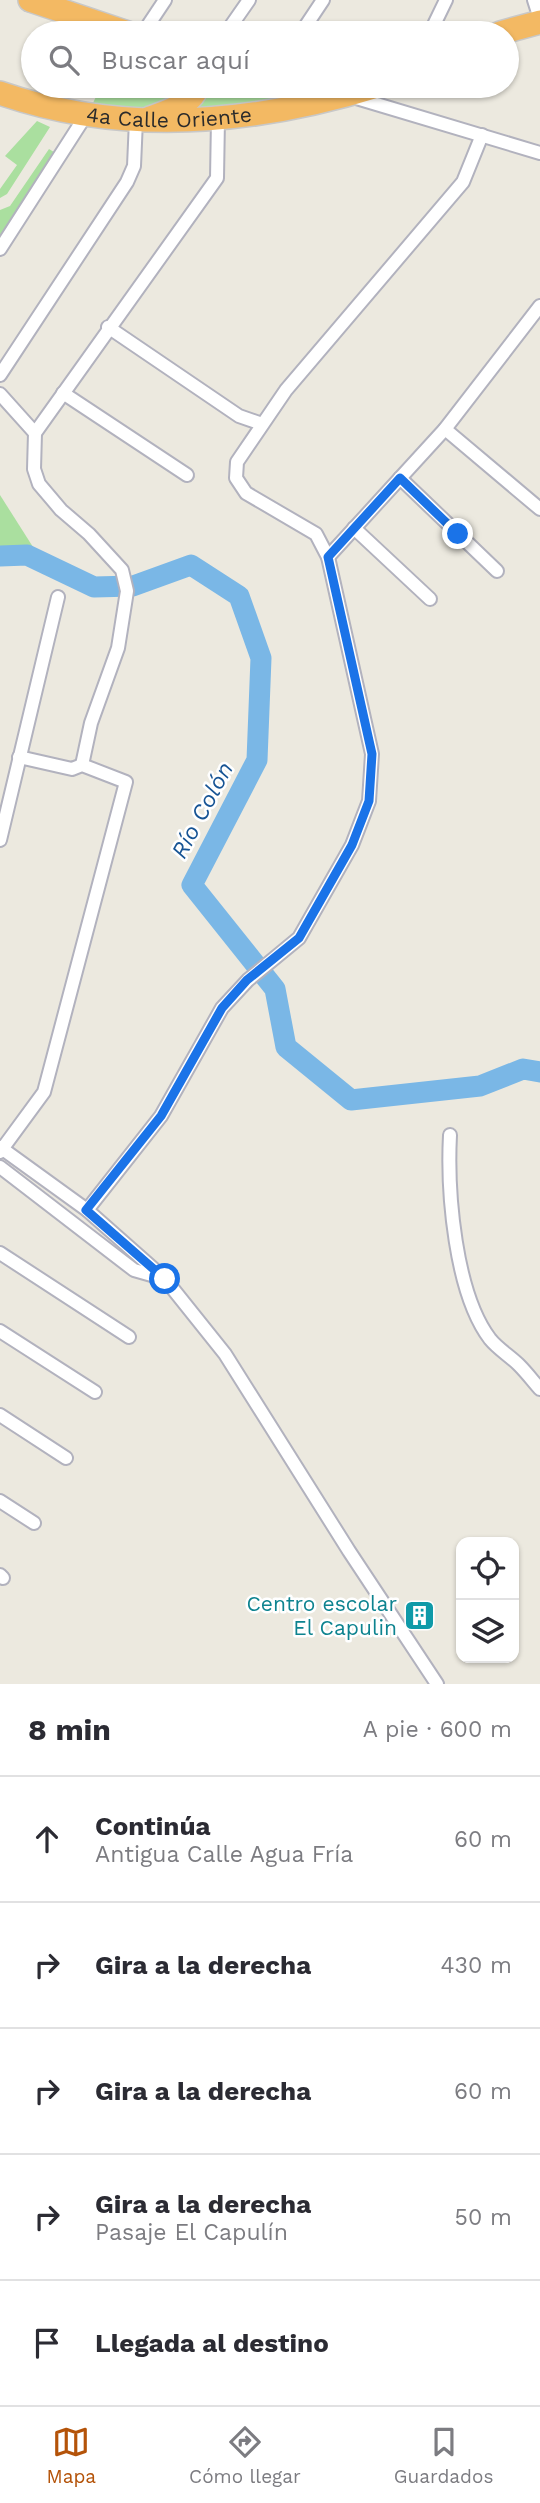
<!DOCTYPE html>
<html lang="es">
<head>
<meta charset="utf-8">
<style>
  body { margin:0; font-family:"Work Sans",sans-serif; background:#f2f2f3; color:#2b2b33 }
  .controls { position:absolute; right:21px; bottom:21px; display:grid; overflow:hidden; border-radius:14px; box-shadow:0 2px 5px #0004 }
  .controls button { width:63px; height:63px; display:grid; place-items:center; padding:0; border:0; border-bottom:2px solid #e1e1e2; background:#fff; color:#2b2b33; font:35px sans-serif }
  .stop { position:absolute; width:21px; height:21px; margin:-16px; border:5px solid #1a73e8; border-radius:50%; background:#fff }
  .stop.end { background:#1a73e8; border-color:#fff; box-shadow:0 2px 7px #0008 }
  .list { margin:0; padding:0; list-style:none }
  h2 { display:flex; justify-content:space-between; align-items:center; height:91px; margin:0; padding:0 28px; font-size:30px }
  h2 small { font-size:23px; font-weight:400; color:#7c7c81 }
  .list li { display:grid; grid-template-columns:46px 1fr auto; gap:21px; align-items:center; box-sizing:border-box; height:126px; padding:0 28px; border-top:2px solid #e1e1e2 }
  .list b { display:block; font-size:26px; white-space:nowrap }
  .list p { margin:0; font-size:23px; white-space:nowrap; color:#7c7c81 }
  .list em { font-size:23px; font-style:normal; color:#7c7c81 }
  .icon { flex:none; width:38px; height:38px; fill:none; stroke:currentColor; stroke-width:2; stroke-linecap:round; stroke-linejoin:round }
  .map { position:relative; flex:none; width:540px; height:1684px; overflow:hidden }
  .search { position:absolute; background:#fff; box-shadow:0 2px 5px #0004; left:21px; right:21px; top:21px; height:77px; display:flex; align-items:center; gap:18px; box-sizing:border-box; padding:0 24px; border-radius:38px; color:#7c7c81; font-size:26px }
  .sheet { height:721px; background:#fff }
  nav { display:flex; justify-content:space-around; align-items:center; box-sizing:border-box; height:98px; border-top:2px solid #e1e1e2; background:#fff; font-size:19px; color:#7c7c81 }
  nav a { display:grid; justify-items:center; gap:4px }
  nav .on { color:#b45309 }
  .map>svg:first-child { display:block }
</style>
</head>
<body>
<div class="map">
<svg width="540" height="1684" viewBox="0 0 540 1684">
  <rect width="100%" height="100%" fill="#ece9df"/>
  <g fill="#aadf9f">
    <path d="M101,86H185C167,117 123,107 93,103Z"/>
    <polygon points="202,86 311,86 318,87 319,92 280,103 186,113"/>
    <polygon points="37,121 50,127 7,194 0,198 0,189 17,165 5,156"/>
    <polygon points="49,149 57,154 0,238 0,210 10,206"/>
    <polygon points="0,495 33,547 0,546"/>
  </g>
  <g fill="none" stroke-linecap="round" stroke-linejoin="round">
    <polyline stroke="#7ab7e6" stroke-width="21" points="0,556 27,555 94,587 133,586 191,565 239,596 261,658 257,760 192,885 275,989 286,1047 351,1100 480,1086 523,1069 540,1072"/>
    <defs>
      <g id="street">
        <polyline points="534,0 540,19"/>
        <polyline points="143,33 165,0"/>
        <polyline points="226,33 249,0"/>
        <polyline points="301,33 323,0"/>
        <polyline points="430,33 446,0"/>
        <polyline points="353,97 540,153"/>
        <polyline points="0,249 86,115"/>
        <polyline points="108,327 239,416 262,424"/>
        <polyline points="0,375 127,182 134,166 136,120"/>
        <polyline points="63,393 187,475"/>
        <polyline points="0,394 35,433 217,178 218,119"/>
        <polyline points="445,429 540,509"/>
        <polyline points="35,433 34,469 39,484 61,510 89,534 122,570 127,591 118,648 91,723 82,765"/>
        <polyline points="400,478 497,571"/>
        <polyline points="354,528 430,599"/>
        <polyline points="328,557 445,429 540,306"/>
        <polyline points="0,840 58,597"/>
        <path d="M450,1135C447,1192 455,1293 490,1339C498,1349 510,1356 519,1365C526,1372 533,1381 540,1389"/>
        <polyline points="0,1147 87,1210 165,1279 225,1354 349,1551 437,1684"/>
        <polyline points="0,1152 44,1092 126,782 82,765 72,769 19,757"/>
        <polyline points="0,1167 134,1270 162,1278"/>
        <polyline points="87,1210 161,1116 222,1008 248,980 299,938 352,845 369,801 372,754 328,557 316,534 246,493 236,478 237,462 286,390 463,182 482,135"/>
        <polyline points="0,1253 129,1337"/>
        <polyline points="0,1331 95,1392"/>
        <polyline points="0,1415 66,1458"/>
        <polyline points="0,1501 34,1523"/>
        <polyline points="0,1575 3,1578"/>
      </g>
      <g id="highway">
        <polyline points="30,0 128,33"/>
        <polyline points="500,33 540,22"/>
        <path id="s1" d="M0,93C124,136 254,124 377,86"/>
        <path d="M150,118C166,112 194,104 197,86"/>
      </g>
    </defs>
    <use href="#street" stroke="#b2b2be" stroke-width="16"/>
    <use href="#highway" stroke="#c8c8c8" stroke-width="26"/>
    <use href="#street" stroke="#fff" stroke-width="12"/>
    <use href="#highway" stroke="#f3b963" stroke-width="23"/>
  </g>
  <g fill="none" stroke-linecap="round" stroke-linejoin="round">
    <polyline stroke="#1a73e8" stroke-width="9" points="165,1279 86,1210 161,1116 222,1008 247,980 299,938 352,845 369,801 372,754 328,557 400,478 458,534"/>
  </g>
  <defs>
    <symbol id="building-square" viewBox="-11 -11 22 22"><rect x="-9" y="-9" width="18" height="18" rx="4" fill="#0f9aa8" stroke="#fff"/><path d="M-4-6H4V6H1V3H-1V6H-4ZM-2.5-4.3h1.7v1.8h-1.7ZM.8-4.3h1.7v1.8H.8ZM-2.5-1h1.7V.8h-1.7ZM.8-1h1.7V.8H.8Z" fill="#fff"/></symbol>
  </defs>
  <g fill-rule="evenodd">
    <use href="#building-square" x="402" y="1598" width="35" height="35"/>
  </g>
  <g text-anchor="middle" stroke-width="5" stroke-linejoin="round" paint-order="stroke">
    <g font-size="21" fill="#2b2b2b" stroke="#fff">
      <text dy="7" stroke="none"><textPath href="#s1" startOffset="172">4a Calle Oriente</textPath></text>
    </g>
    <g font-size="21" fill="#0d838f" stroke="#fff" text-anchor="end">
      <text x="397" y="1611">Centro escolar<tspan x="397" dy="24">El Capulin</tspan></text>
    </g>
    <g font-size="23" font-style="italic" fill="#175494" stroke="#fff">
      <text transform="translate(202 810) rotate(-62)" y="8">Río Colón</text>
    </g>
  </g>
</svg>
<div class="controls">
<button><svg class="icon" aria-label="locate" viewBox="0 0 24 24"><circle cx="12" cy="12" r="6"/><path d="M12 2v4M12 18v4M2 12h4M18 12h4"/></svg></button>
<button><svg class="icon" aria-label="layers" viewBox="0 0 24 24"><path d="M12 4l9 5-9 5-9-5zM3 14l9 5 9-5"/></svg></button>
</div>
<div class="stop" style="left:165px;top:1279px"></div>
<div class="stop end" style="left:458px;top:534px"></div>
<div class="search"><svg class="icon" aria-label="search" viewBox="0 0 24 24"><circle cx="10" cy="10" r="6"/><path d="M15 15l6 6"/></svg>Buscar aquí</div>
</div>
<section class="sheet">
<h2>8 min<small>A pie · 600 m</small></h2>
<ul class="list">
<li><svg class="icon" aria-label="ahead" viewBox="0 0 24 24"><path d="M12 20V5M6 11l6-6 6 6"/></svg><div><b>Continúa</b><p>Antigua Calle Agua Fría</p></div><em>60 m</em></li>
<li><svg class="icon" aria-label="right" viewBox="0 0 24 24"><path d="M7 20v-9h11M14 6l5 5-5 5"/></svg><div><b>Gira a la derecha</b></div><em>430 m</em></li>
<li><svg class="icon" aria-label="right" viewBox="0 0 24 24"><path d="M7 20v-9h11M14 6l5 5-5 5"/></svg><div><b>Gira a la derecha</b></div><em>60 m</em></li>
<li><svg class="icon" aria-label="right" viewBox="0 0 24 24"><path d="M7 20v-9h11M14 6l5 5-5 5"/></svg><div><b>Gira a la derecha</b><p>Pasaje El Capulín</p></div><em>50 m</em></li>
<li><svg class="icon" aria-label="arrive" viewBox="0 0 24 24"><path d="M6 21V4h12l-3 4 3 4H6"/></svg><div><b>Llegada al destino</b></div></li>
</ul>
</section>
<nav>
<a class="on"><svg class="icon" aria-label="map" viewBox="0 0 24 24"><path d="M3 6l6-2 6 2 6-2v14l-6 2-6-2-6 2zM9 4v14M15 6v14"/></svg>Mapa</a>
<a><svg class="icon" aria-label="directions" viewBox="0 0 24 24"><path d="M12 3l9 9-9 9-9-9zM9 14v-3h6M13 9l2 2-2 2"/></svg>Cómo llegar</a>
<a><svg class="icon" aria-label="saved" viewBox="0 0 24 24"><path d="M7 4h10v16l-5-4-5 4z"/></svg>Guardados</a>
</nav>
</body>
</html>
